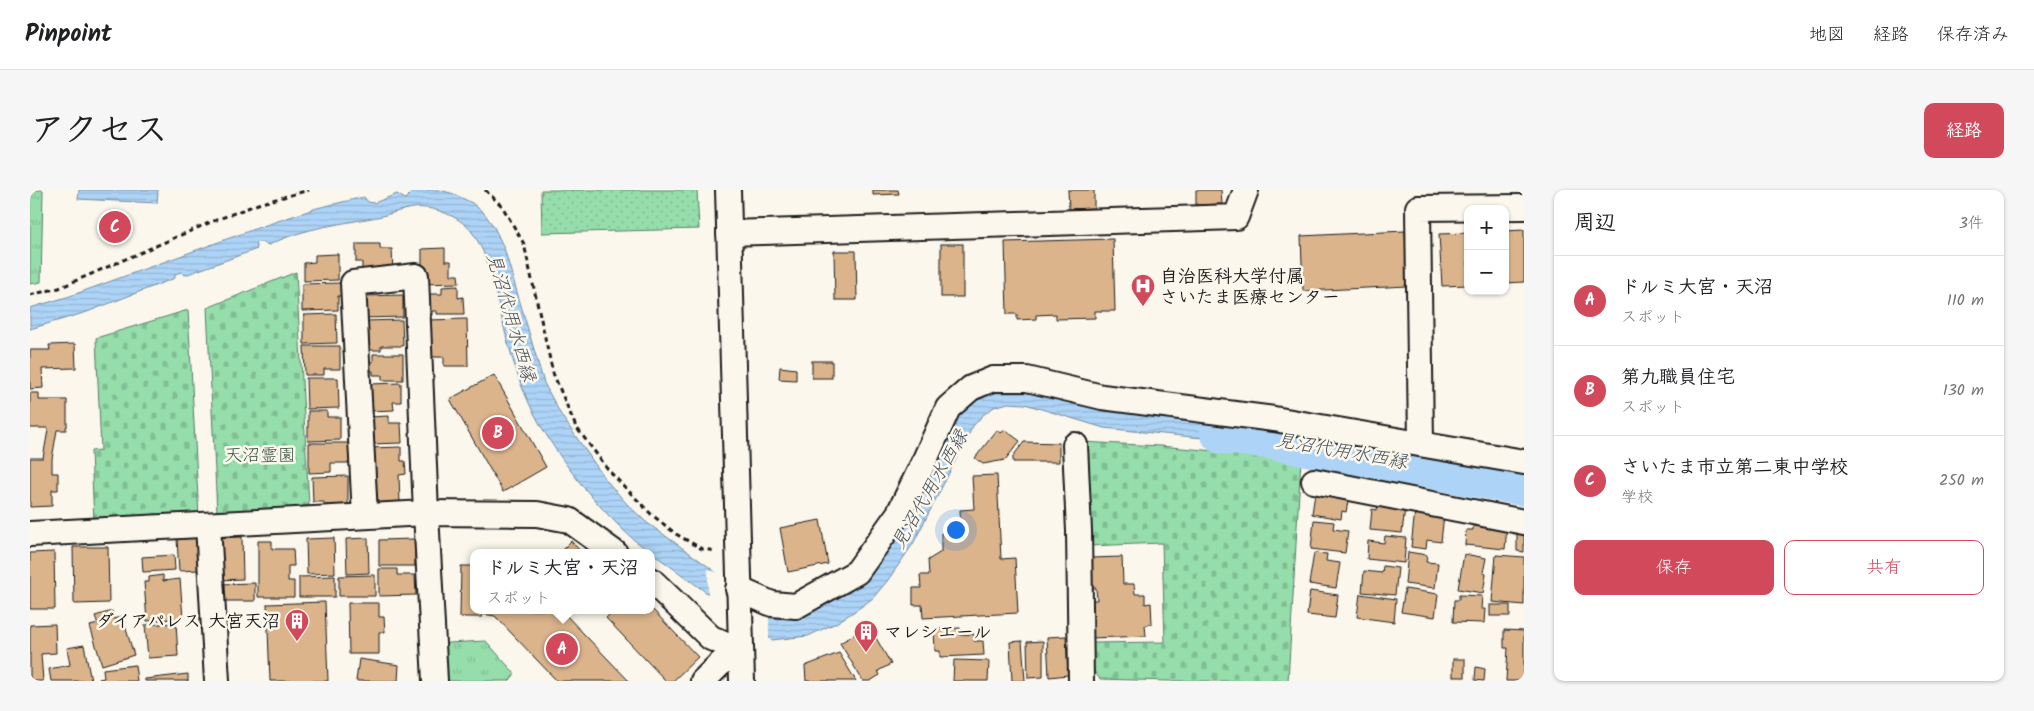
<!DOCTYPE html>
<html lang="ja">
<head>
<meta charset="utf-8">
<style>
  body { margin:0; font-family:Kalam,"Klee One",sans-serif; background:#f6f6f6; color:#202124 }
  .controls { position:absolute; right:15px; top:15px; display:grid; overflow:hidden; border-radius:10px; box-shadow:0 1px 4px #0004 }
  .controls button { width:45px; height:45px; display:grid; place-items:center; padding:0; border:0; border-bottom:1px solid #e0e0e0; background:#fff; color:#202124; font:25px sans-serif }
  .you { position:absolute; left:925px; top:339px; width:18px; height:18px; margin:-12px; border:4px solid #fff; border-radius:50%; background:#1a73e8; box-shadow:0 0 0 8px #1a73e833 }
  .badge { display:grid; place-items:center; width:32px; height:32px; border-radius:50%; background:#d1495b; color:#fff; font-size:16px; font-weight:700 }
  .pin { position:absolute; translate:-50% -50%; border:2px solid #fff; box-shadow:0 1px 5px #0006 }
  .popup { position:absolute; left:440px; top:359px; width:185px; height:65px; box-sizing:border-box; display:grid; place-content:center; border-radius:10px; background:#fff; filter:drop-shadow(0 1px 4px #0005); font-size:16px; white-space:nowrap; color:#757577 }
  .popup b { font-size:19px; color:#202124 }
  .popup::after { content:''; position:absolute; left:50%; top:100%; margin-left:-10px; border:10px solid transparent; border-top-color:#fff }
  .list { margin:0; padding:0; list-style:none }
  h2 { display:flex; justify-content:space-between; align-items:center; height:65px; margin:0; padding:0 20px; font-size:21px }
  h2 small { font-size:16px; font-weight:400; color:#757577 }
  .list li { display:grid; grid-template-columns:32px 1fr auto; gap:15px; align-items:center; box-sizing:border-box; height:90px; padding:0 20px; border-top:1px solid #e0e0e0 }
  .list b { display:block; font-size:19px; white-space:nowrap }
  .list p { margin:0; font-size:16px; white-space:nowrap; color:#757577 }
  .list em { font-size:16px; font-style:normal; color:#757577 }
  .actions { display:flex; gap:10px; padding:15px 20px }
  .actions a { flex:1; padding:11px 0; border:1px solid #d1495b; border-radius:10px; text-align:center; font-size:18px; color:#d1495b }
  .actions .main { background:#d1495b; color:#fff }
  .map { position:relative; flex:none; width:1494px; height:491px; overflow:hidden; border-radius:10px }
  header { display:flex; align-items:center; gap:30px; box-sizing:border-box; height:70px; padding:0 25px; background:#fff; border-bottom:1px solid #e0e0e0 }
  header strong { font-size:24px }
  nav { display:flex; gap:28px; margin-inline-start:auto; font-size:18px }
  .intro { display:flex; align-items:center; justify-content:space-between; box-sizing:border-box; height:120px; padding:0 30px }
  h1 { margin:0; font-size:35px }
  .button { padding:12px 22px; border-radius:10px; background:#d1495b; color:#fff; font-size:18px; font-weight:700 }
  main { display:flex; gap:30px; padding:0 30px }
  aside { flex:1; background:#fff; border-radius:10px; box-shadow:0 1px 4px #0004 }
  .map>svg:first-child { display:block }
</style>
</head>
<body>
<header>
<strong>Pinpoint</strong>
<nav><a>地図</a><a>経路</a><a>保存済み</a></nav>
</header>
<div class="intro"><h1>アクセス</h1><a class="button">経路</a></div>
<main>
<div class="map">
<svg width="1494" height="491" viewBox="0 0 1494 491">
  <defs>
    <pattern id="cemetery-stones" width="16" height="16" patternUnits="userSpaceOnUse" patternTransform="scale(1.25)"><rect width="16" height="16" fill="#95ddab"/><path d="M2 7V4a2 2 0 0 1 4 0v3zM10 15v-3a2 2 0 0 1 4 0v3z" fill="#80bd93"/></pattern>
    <pattern id="park-tufts" width="24" height="20" patternUnits="userSpaceOnUse" patternTransform="scale(1.25)"><rect width="24" height="20" fill="#95ddab"/><path d="M3 7l-1-3M5 7V3M7 7l1-3M15 17l-1-3M17 17v-4M19 17l1-3" fill="none" stroke="#80bd93"/></pattern>
    <pattern id="garden-dots" width="8" height="8" patternUnits="userSpaceOnUse" patternTransform="scale(1.25)"><rect width="8" height="8" fill="#95ddab"/><path d="M2 2h.1M6 6h.1" fill="none" stroke="#80bd93" stroke-width="1.8" stroke-linecap="round"/></pattern>
    <pattern id="water-rules" width="6" height="5" patternUnits="userSpaceOnUse" patternTransform="scale(1.25)"><rect width="6" height="5" fill="#add4f7"/><path d="M0 2.5h6" fill="none" stroke="#94b5d3"/></pattern>
  </defs>
  <rect width="100%" height="100%" fill="#fbf7ec"/>
  <filter id="ink" filterUnits="userSpaceOnUse"><feTurbulence type="fractalNoise" baseFrequency=".02" numOctaves="2"/><feDisplacementMap in="SourceGraphic" scale="10" xChannelSelector="R" yChannelSelector="G"/><feConvolveMatrix kernelMatrix="1 2 1 2 8 2 1 2 1" color-interpolation-filters="sRGB"/></filter>
  <g filter="url(#ink)">
    <g fill="url(#cemetery-stones)" stroke="#587c64">
      <polygon points="266,82 279,315 244,322 187,323 177,118"/>
      <polygon points="158,120 169,327 64,332 61,261 71,260 66,148"/>
      <polygon points="1051,252 1130,256 1271,269 1258,491 1138,491 1070,489 1060,477 1061,453 1135,452 1132,353 1059,356"/>
    </g>
    <g fill="url(#park-tufts)" stroke="#587c64">
      <polygon points="0,0 13,0 11,92 0,94"/>
      <polygon points="456,451 485,484 479,491 414,491 412,458 418,453"/>
    </g>
    <polygon fill="url(#garden-dots)" stroke="#587c64" points="511,0 667,0 669,39 512,43"/>
    <g fill="url(#water-rules)" stroke="#738a9f">
      <polygon points="49,0 128,0 127,13 48,9"/>
      <path d="M384,0H410L424,4L442,13L454,23L464,37L474,58L514,193L531,225L576,290L597,314L616,332L679,377L742,427L749,429L778,424L820,402L821,398L925,229C939,212 954,205 974,196L1253,238L1251,256L1074,238L995,214L978,213L964,217L953,225L943,236L883,354L858,390L843,408L828,419L806,433L778,446L742,450L604,350C559,310 509,246 489,189C480,163 473,135 467,108C461,86 457,64 444,45C435,30 413,20 396,18C381,16 367,22 352,26C313,34 275,37 239,55L230,52L225,53L227,59L155,85L151,82L145,84V88L57,122L0,139V118L40,106L230,37L287,18L334,7L338,12L344,13L367,4L375,9Z"/>
    </g>
    <polygon fill="#fbf7ec" points="678,379 691,384 739,421 739,451 678,408"/>
    <g fill="none" stroke-linecap="round" stroke-linejoin="round">
      <polyline stroke="#add4f7" stroke-width="44" points="1192,242 1233,246 1494,294"/>
    </g>
    <g fill="#dbb48c" stroke="#1c1c1c">
      <polygon points="843,0 868,0 869,4 843,5"/>
      <polygon points="1038,0 1064,0 1064,18 1039,19"/>
      <polygon points="1166,0 1191,0 1192,14 1166,15"/>
      <polygon points="1494,40 1494,92 1475,93 1475,41"/>
      <polygon points="1375,41 1378,96 1273,101 1271,46"/>
      <polygon points="1438,43 1438,95 1412,96 1409,44"/>
      <polygon points="1083,49 1085,121 1065,121 1065,128 1026,129 1026,124 1006,125 1006,129 987,130 987,124 977,124 975,52"/>
      <polygon points="326,54 350,54 350,59 362,59 363,82 332,82 332,72 326,72"/>
      <rect x="911" y="54" width="22" height="53"/>
      <polygon points="415,58 415,71 421,71 421,85 428,85 429,93 392,94 392,59"/>
      <polygon points="804,61 826,61 827,110 805,110"/>
      <polygon points="308,64 308,90 274,91 274,73 285,72 285,65"/>
      <polygon points="312,93 312,106 308,106 308,120 272,121 272,94"/>
      <polygon points="428,96 428,108 433,107 434,124 407,124 407,121 402,121 402,125 396,125 396,104 412,104 412,97"/>
      <polygon points="373,105 373,127 332,128 332,106"/>
      <polygon points="306,124 307,153 274,154 274,125"/>
      <polygon points="437,129 438,176 414,176 414,167 398,167 396,130"/>
      <polygon points="372,130 373,156 351,156 351,160 334,160 334,131"/>
      <polygon points="45,154 46,178 12,179 13,198 0,199 0,160 20,160 19,155"/>
      <polygon points="274,156 310,156 310,179 294,179 294,185 275,185"/>
      <polygon points="343,164 373,164 373,190 352,190 352,185 343,185 343,181 339,181 339,172 343,172"/>
      <rect x="782" y="171" width="20" height="17"/>
      <polygon points="750,177 766,179 766,190 749,189"/>
      <polygon points="464,185 516,277 473,302 420,209"/>
      <polygon points="276,188 308,188 309,218 277,219"/>
      <polygon points="371,193 371,212 363,212 364,220 339,221 339,194"/>
      <polygon points="0,203 9,203 9,210 37,210 37,237 36,237 36,240 27,240 22,269 22,283 28,283 28,300 22,300 22,316 0,317 0,268 13,268 18,240 18,238 0,238"/>
      <polygon points="278,221 297,221 297,227 310,227 310,250 278,251"/>
      <polygon points="359,226 359,233 371,233 372,253 339,254 339,227"/>
      <polygon points="967,240 971,243 975,240 990,251 975,270 953,274 945,268"/>
      <polygon points="994,252 1029,253 1029,272 983,272 983,266"/>
      <polygon points="279,253 321,253 321,273 301,273 301,282 279,283"/>
      <polygon points="371,257 371,271 375,271 376,284 369,285 370,314 348,315 347,302 341,302 340,258"/>
      <polygon points="967,285 971,369 985,368 988,423 893,428 892,415 883,415 883,398 891,398 890,385 899,385 898,370 911,362 911,343 931,340 930,320 944,319 942,286"/>
      <polygon points="318,286 318,315 294,315 294,312 283,312 282,287"/>
      <polygon points="1286,296 1320,301 1316,322 1312,321 1311,329 1282,324"/>
      <polygon points="1348,314 1375,317 1372,343 1340,340 1342,319 1347,320"/>
      <polygon points="1385,320 1414,324 1411,352 1397,350 1396,359 1381,357"/>
      <polygon points="790,330 798,374 758,382 750,338"/>
      <polygon points="1284,330 1304,332 1303,339 1318,341 1315,363 1281,359"/>
      <polygon points="1443,334 1477,337 1475,359 1435,355 1436,340 1443,340"/>
      <polygon points="1487,344 1494,345 1494,362 1487,361"/>
      <polygon points="1355,346 1376,348 1374,373 1337,369 1338,351 1354,353"/>
      <polygon points="212,347 213,389 189,390 187,348"/>
      <polygon points="168,348 169,380 149,381 147,349"/>
      <polygon points="304,348 305,383 277,384 276,349"/>
      <polygon points="338,348 339,383 317,384 316,349"/>
      <polygon points="385,349 385,376 349,376 349,350"/>
      <polygon points="228,351 242,351 242,359 263,359 264,376 258,376 258,391 264,391 264,407 228,407"/>
      <polygon points="541,351 552,363 529,363"/>
      <polygon points="43,357 78,357 79,413 44,414"/>
      <polygon points="24,362 25,419 0,419 0,363"/>
      <polygon points="1378,362 1397,365 1396,372 1408,373 1405,398 1375,394"/>
      <polygon points="1284,363 1297,364 1296,371 1310,373 1306,398 1279,394"/>
      <polygon points="1434,364 1456,368 1453,383 1456,384 1453,403 1428,399"/>
      <polygon points="144,365 145,380 113,382 112,367"/>
      <polygon points="1466,365 1494,367 1494,415 1462,412"/>
      <polygon points="1092,367 1093,394 1104,394 1105,404 1115,404 1115,414 1121,413 1122,434 1115,435 1116,446 1061,448 1060,410 1067,410 1066,398 1061,398 1061,368"/>
      <polygon points="431,376 443,376 443,420 531,420 599,491 527,491 465,426 452,424 452,427 430,427"/>
      <polygon points="1353,376 1368,378 1365,405 1332,402 1334,381 1352,383"/>
      <polygon points="349,379 367,379 367,385 385,385 386,405 349,406"/>
      <polygon points="133,385 133,391 150,389 153,428 117,431 114,392 119,392 119,387"/>
      <polygon points="345,385 345,406 309,406 309,386"/>
      <polygon points="305,386 305,407 269,407 269,387"/>
      <polygon points="225,393 225,411 189,411 189,394"/>
      <polygon points="1375,399 1408,404 1405,427 1371,422"/>
      <polygon points="1280,401 1308,405 1305,428 1277,425"/>
      <polygon points="1330,404 1366,409 1364,432 1327,427"/>
      <polygon points="1429,405 1452,406 1451,419 1455,419 1454,433 1423,432 1424,410 1429,410"/>
      <polygon points="295,412 298,491 240,491 237,414"/>
      <polygon points="318,413 349,413 349,427 354,427 355,442 349,442 349,464 319,464"/>
      <rect x="1460" y="415" width="20" height="11"/>
      <polygon points="621,418 668,467 643,491 636,491 576,428 584,420 621,420"/>
      <polygon points="82,421 84,429 92,426 104,465 72,475 60,436 68,434 65,426"/>
      <polygon points="146,433 148,466 118,468 115,435"/>
      <polygon points="25,434 26,463 11,464 13,491 0,491 0,435"/>
      <polygon points="839,436 861,474 848,481 850,485 840,491 833,491 810,453"/>
      <polygon points="930,438 930,445 944,444 944,451 953,451 954,465 910,467 910,461 905,461 904,439"/>
      <polygon points="1474,440 1494,441 1494,491 1476,491 1478,458 1474,458"/>
      <polygon points="1036,446 1038,485 1019,487 1017,447"/>
      <polygon points="992,451 995,491 982,491 980,452"/>
      <polygon points="1013,451 1013,487 998,488 997,452"/>
      <polygon points="54,455 61,491 21,491 19,479 40,475 37,458"/>
      <polygon points="809,463 826,491 776,491 775,476"/>
      <polygon points="329,469 369,475 368,491 326,491"/>
      <rect x="1423" y="469" width="12" height="18"/>
      <polygon points="924,470 959,471 958,491 923,491"/>
      <polygon points="105,475 107,491 69,491 69,489 74,488 73,479"/>
      <polygon points="1446,477 1455,479 1454,491 1445,490"/>
      <polygon points="158,484 158,491 115,491 115,489"/>
    </g>
    <g fill="none" stroke-linecap="round" stroke-linejoin="round">
      <defs>
        <g id="minor">
          <polyline points="698,0 712,491"/>
          <polyline points="699,43 1206,27 1216,0"/>
          <polyline points="1391,254 1388,18 1494,17"/>
          <polyline points="1045,255 1049,341 1051,491"/>
          <polyline points="1284,291 1494,332"/>
          <polyline points="335,326 323,93 386,86 396,323 405,491"/>
          <polyline points="178,335 187,491"/>
          <polyline points="0,344 396,323 507,324 539,330 585,363"/>
          <polyline points="621,390 681,448 711,460"/>
          <polyline points="708,399 742,414 766,416 827,382 869,323 893,274 918,218 941,198 963,189 997,189 1072,207 1244,229 1494,272"/>
          <polyline points="673,491 690,474 711,460"/>
        </g>
      </defs>
      <use href="#minor" stroke="#1c1c1c" stroke-width="28"/>
      <g stroke="#1c1c1c" stroke-width="3" stroke-dasharray="5 4" stroke-linecap="butt">
        <polyline points="455,0 472,16 494,54 523,183 546,237 581,283 621,324 646,344 672,359 686,361"/>
        <polyline points="0,105 29,98 181,32 228,14 279,0"/>
      </g>
      <use href="#minor" stroke="#fbf7ec" stroke-width="24"/>
    </g>
  </g>
  <defs>
    <symbol id="hospital-pin" viewBox="-11 -11 22 30"><path d="M0 17L-7.5 6A9.5 9.5 0 1 1 7.5 6Z" fill="#d1495b" stroke="#fbf7ec"/><path d="M-5-5h3v3.5h4V-5h3V5h-3V1.5h-4V5h-3Z" fill="#fff"/></symbol>
    <symbol id="building-pin" viewBox="-11 -11 22 30"><path d="M0 17L-7.5 6A9.5 9.5 0 1 1 7.5 6Z" fill="#d1495b" stroke="#fbf7ec"/><path d="M-4-6H4V6H1V3H-1V6H-4ZM-2.5-4.3h1.7v1.8h-1.7ZM.8-4.3h1.7v1.8H.8ZM-2.5-1h1.7V.8h-1.7ZM.8-1h1.7V.8H.8Z" fill="#fff"/></symbol>
  </defs>
  <g fill-rule="evenodd">
    <use href="#hospital-pin" x="1099" y="82" width="28" height="38"/>
    <use href="#building-pin" x="253" y="417" width="28" height="38"/>
    <use href="#building-pin" x="822" y="428" width="28" height="38"/>
  </g>
  <g text-anchor="middle" stroke-width="5" stroke-linejoin="round" paint-order="stroke">
    <g font-size="18" font-weight="bold" fill="#1c1c1c" stroke="#fbf7ec" text-anchor="start">
      <text x="1130" y="92">自治医科大学付属<tspan x="1130" dy="21">さいたま医療センター</tspan></text>
      <text x="250" y="437" text-anchor="end">ダイアパレス 大宮天沼</text>
      <text x="854" y="448">マレシエール</text>
    </g>
    <g font-size="18" fill="#405647" stroke="#fbf7ec">
      <text x="230" y="271">天沼霊園</text>
    </g>
    <g font-size="19" font-style="italic" fill="#48535e" stroke="#fbf7ec">
      <text transform="translate(482 127) rotate(74)" y="7">見沼代用水西縁</text>
      <text transform="translate(1312 260) rotate(10)" y="7">見沼代用水西縁</text>
      <text transform="translate(899 299) rotate(-60)" y="7">見沼代用水西縁</text>
    </g>
  </g>
</svg>
<div class="controls">
<button>+</button>
<button>−</button>
</div>
<div class="you"></div>
<div class="pin badge" style="left:532px;top:459px">A</div>
<div class="popup"><b>ドルミ大宮・天沼</b>スポット</div>
<div class="pin badge" style="left:468px;top:243px">B</div>
<div class="pin badge" style="left:85px;top:37px">C</div>
</div>
<aside>
<h2>周辺<small>3件</small></h2>
<ul class="list">
<li><span class="badge">A</span><div><b>ドルミ大宮・天沼</b><p>スポット</p></div><em>110 m</em></li>
<li><span class="badge">B</span><div><b>第九職員住宅</b><p>スポット</p></div><em>130 m</em></li>
<li><span class="badge">C</span><div><b>さいたま市立第二東中学校</b><p>学校</p></div><em>250 m</em></li>
</ul>
<div class="actions"><a class="main">保存</a><a>共有</a></div>
</aside>
</main>
</body>
</html>
